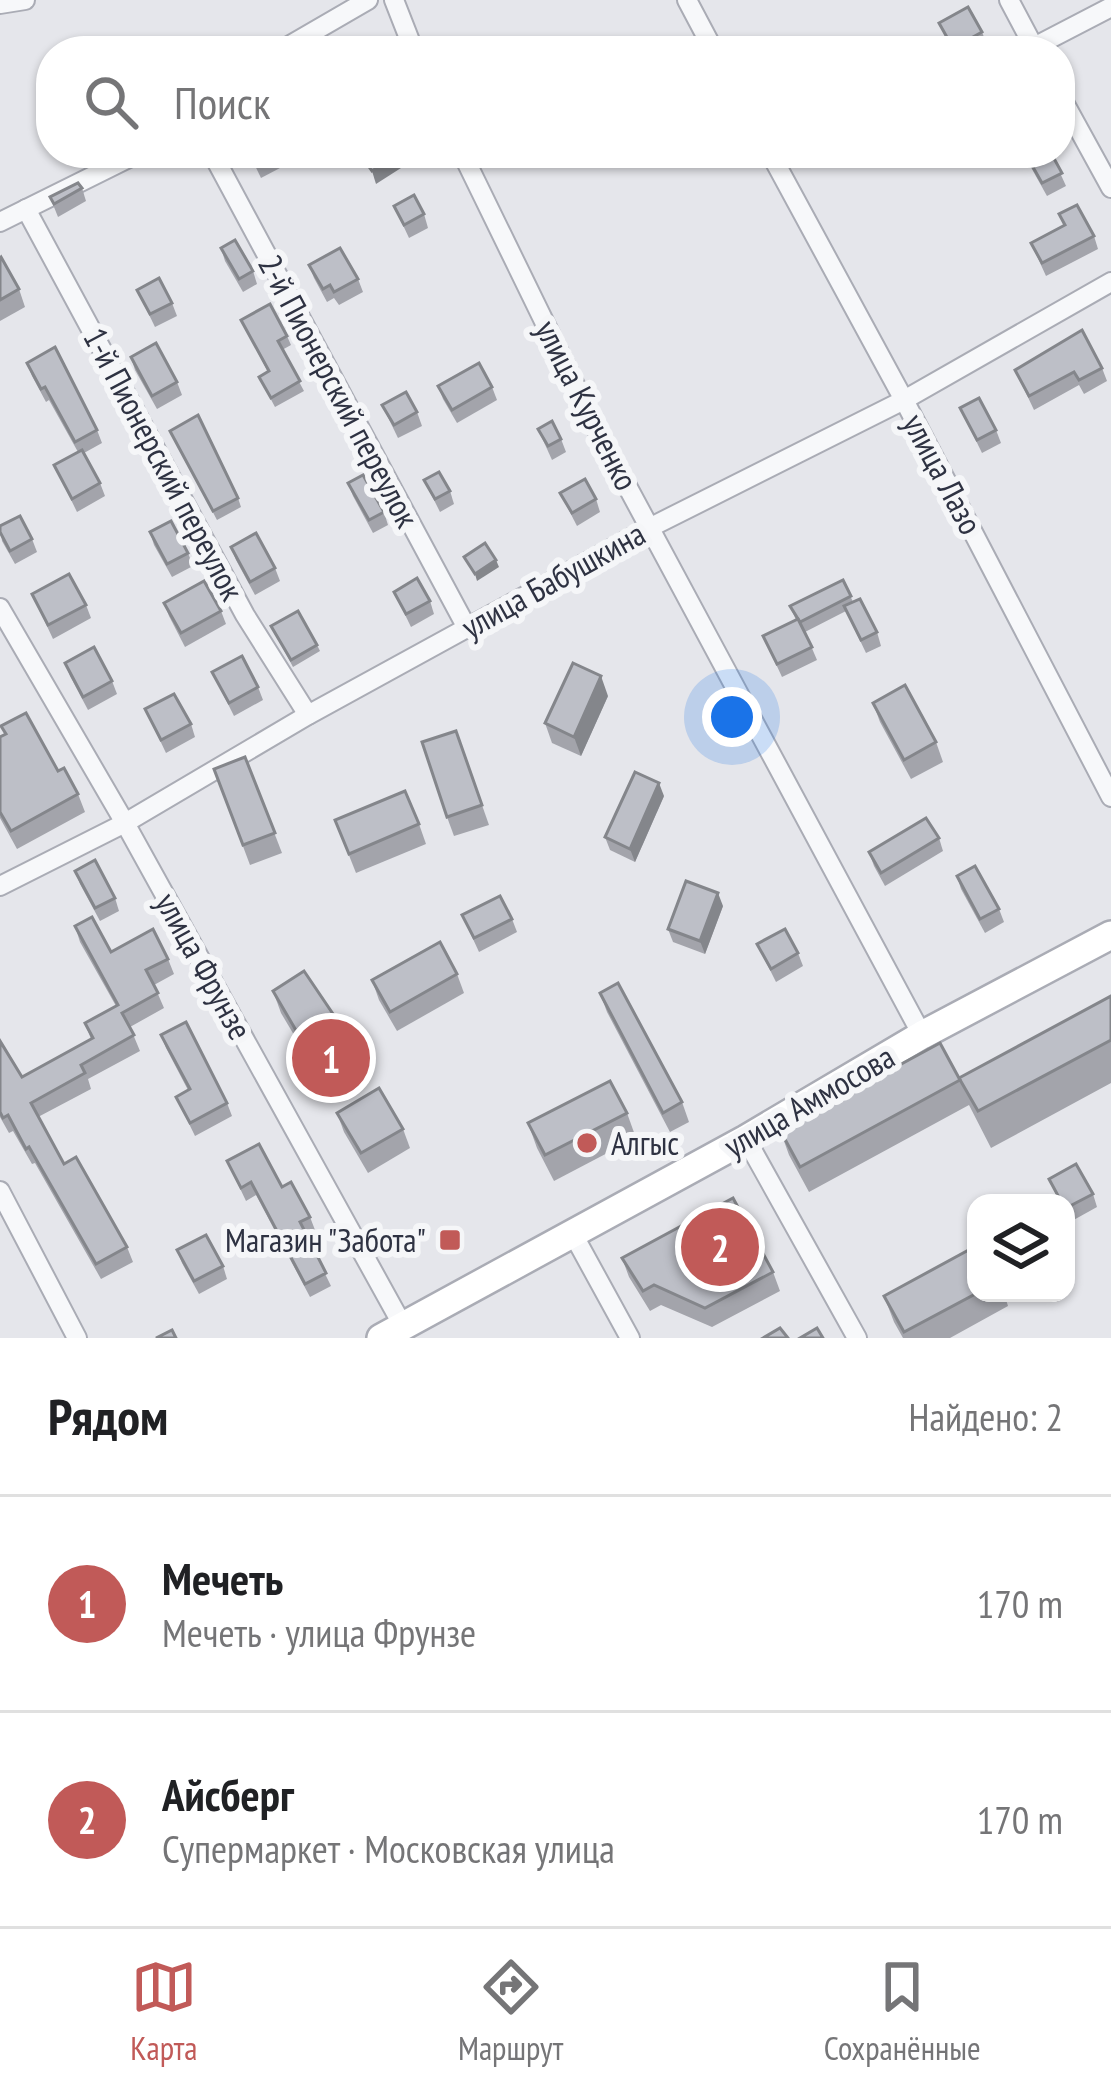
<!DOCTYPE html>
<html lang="ru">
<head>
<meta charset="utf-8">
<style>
  body { margin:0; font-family:"PT Sans Narrow",sans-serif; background:#f6f6f6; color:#202124 }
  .controls { position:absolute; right:36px; bottom:36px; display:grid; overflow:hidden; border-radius:24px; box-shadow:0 3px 9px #0004 }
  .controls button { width:108px; height:108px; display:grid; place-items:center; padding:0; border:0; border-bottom:3px solid #e0e0e0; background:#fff; color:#202124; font:60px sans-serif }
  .you { position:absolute; left:732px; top:717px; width:42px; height:42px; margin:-30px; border:9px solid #fff; border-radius:50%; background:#1a73e8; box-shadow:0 0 0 18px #1a73e833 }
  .badge { display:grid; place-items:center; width:78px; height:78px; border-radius:50%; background:#c15a58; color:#fff; font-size:39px; font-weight:700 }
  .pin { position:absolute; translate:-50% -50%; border:6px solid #fff; box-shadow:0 3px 12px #0006 }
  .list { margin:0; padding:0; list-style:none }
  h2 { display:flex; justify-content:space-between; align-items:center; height:156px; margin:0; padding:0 48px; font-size:51px }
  h2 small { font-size:39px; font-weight:400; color:#757577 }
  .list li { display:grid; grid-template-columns:78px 1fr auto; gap:36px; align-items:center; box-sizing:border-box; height:216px; padding:0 48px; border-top:3px solid #e0e0e0 }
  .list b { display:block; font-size:45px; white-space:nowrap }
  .list p { margin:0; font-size:39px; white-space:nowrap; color:#757577 }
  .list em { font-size:39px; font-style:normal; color:#757577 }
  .icon { flex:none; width:66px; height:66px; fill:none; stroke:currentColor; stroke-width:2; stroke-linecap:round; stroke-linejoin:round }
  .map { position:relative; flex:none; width:1111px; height:1338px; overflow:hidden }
  .search { position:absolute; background:#fff; box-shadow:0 3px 9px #0004; left:36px; right:36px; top:36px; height:132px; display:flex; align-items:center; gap:30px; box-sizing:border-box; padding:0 42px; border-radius:48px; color:#757577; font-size:45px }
  .sheet { height:588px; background:#fff }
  nav { display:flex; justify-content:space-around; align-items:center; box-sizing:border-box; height:168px; border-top:3px solid #e0e0e0; background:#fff; font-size:33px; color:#757577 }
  nav a { display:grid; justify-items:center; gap:6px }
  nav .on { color:#c15a58 }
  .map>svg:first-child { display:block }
</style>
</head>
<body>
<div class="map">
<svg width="1111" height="1338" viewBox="0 0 1111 1338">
  <rect width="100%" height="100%" fill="#e5e6eb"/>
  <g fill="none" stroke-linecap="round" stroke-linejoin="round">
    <defs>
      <g id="minor">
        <polyline points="394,0 414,51"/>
        <polyline points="687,0 714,51"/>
        <polyline points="1009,0 1036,51"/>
        <polyline points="0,4 25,0"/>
        <polyline points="1034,47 1111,7"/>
        <polyline points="280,51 368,0"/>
        <polyline points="1060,95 1111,188"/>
        <polyline points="212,153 467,628"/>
        <polyline points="462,153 597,430 922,1035"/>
        <polyline points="770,153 904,400 1111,797"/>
        <polyline points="26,209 245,615 308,715"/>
        <polyline points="0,222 139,153"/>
        <polyline points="0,608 125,823 403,1326"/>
        <polyline points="0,886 125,823 308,715 651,527 904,400 1111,282"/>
        <polyline points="746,1139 857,1338"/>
        <polyline points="0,1191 77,1338"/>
        <polyline points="573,1234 630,1338"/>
      </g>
      <polyline id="secondary" points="381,1338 746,1139 922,1035 1111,935"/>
    </defs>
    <use href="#minor" stroke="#aaacb5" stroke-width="22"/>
    <use href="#secondary" stroke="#aaacb5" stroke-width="32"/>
    <use href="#minor" stroke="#f7f8fa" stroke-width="18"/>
    <use href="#secondary" stroke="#fff" stroke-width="27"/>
  </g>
  <g fill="#a3a4ab">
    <polygon points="939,23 982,32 987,45 976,51 952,51"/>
    <polygon points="249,153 274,153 280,168 261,178"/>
    <polygon points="1023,153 1051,153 1066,186 1047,196"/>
    <polygon points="82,188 86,201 58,217 50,197"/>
    <polygon points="394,206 424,214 428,228 409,238"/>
    <polygon points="1059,214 1094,236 1098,249 1046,276 1031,243 1064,226"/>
    <polygon points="221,248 253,271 257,284 243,292 225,261"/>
    <polygon points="0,258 19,289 25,307 0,321"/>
    <polygon points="309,265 358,279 363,292 339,305 334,298 327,302 314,278"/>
    <polygon points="137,290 172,303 177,316 155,327"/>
    <polygon points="241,320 287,336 291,345 282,350 304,391 275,407 259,377 268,372"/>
    <polygon points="131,357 177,382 182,395 157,409 135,370"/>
    <polygon points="27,363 97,430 102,443 84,453 100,483 105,496 77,512 54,465 78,452 49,400 46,402 32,376"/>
    <polygon points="1102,368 1107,381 1084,394 1079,385 1034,410 1015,370"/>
    <polygon points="438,386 492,387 497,400 457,423 443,399"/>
    <polygon points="382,405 417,412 422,426 398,438"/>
    <polygon points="960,408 996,430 1001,443 982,453"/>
    <polygon points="538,429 561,439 566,452 552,460"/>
    <polygon points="170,431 238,498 241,507 217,520"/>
    <polygon points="424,480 450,491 454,504 440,512"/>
    <polygon points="348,483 384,512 388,525 373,533 353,496"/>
    <polygon points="560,493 596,499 600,512 577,526"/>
    <polygon points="0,526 32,539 37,552 15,564 2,541"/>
    <polygon points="150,532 188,553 193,566 172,577 154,545"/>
    <polygon points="231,547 275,568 280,581 255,595 236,560"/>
    <polygon points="843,580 853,602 877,632 881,646 866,653 846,611 805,632 817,660 782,677 763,636 796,620 790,606"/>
    <polygon points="394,592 430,601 434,614 411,627"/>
    <polygon points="32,594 86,605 91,618 53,639"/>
    <polygon points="164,603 221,611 226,624 185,647 169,616"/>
    <polygon points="271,626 317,645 320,651 293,667"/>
    <polygon points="65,663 112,681 117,694 88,710 70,676"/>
    <polygon points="212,672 258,687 263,700 234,716"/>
    <polygon points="608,696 581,756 552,743 545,723"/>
    <polygon points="873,703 936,742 943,762 911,779 880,722"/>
    <polygon points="145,709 191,724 195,737 166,753"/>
    <polygon points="1,726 58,771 78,794 85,812 17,849 0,818 0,737 5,735"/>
    <polygon points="456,731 489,825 454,836 447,817"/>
    <polygon points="245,757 282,853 250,865 214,769"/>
    <polygon points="664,796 635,862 610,850 605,837"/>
    <polygon points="335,820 419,824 426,844 356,873"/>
    <polygon points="939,838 943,851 885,886 874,866 869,852"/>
    <polygon points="75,871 115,898 119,911 100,921 80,884"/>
    <polygon points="957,876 999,909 1004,922 985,933 961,889"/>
    <polygon points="723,906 705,954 673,942 668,929"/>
    <polygon points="462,915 512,919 517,932 479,952"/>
    <polygon points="75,926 111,952 168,959 174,974 154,985 164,1008 130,1027 140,1051 88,1079 91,1089 38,1117 64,1164 127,1247 133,1262 101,1279 35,1163 32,1164 13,1131 9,1133 0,1117 0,1041 22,1077 91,1039 85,1023 116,1006 80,942"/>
    <polygon points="757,944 798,953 803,966 776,982"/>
    <polygon points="457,974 464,993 397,1031 379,1000 372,980"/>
    <polygon points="273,991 354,1045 362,1067 326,1089 281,1013"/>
    <polygon points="600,993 682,1102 689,1122 670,1132 607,1012"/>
    <polygon points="1111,996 1111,1083 991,1148 969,1105 809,1192 789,1155 780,1130 959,1078"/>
    <polygon points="161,1035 227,1103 232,1116 195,1136 176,1097 188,1090 166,1048"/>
    <polygon points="337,1113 403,1129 410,1148 368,1173 344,1132"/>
    <polygon points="627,1113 636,1138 554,1181 537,1148 528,1123"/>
    <polygon points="227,1161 282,1187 310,1217 315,1230 306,1235 331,1286 310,1297 256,1195 246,1201"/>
    <polygon points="1049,1179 1093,1194 1097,1207 1070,1222 1066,1215 1066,1203 1060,1203"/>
    <polygon points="177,1250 223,1266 227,1279 199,1294 182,1263"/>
    <polygon points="622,1258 773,1272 780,1291 712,1327 661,1305 650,1311 629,1277"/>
    <polygon points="1004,1293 1008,1306 950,1338 903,1338 894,1322 884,1296"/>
  </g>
  <g fill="#84868b">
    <polygon points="396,155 401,168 376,184 372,171"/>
    <polygon points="496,560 499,567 477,581 475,574"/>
    <polygon points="601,676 608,696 581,756 574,737"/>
    <polygon points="659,783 664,796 635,862 630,849"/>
    <polygon points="718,893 723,906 705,954 700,941"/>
    <polygon points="354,1045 362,1067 326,1089 318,1068"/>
  </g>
  <g fill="#bdbfc7" stroke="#84868b" stroke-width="3">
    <polygon points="968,7 982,32 953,48 939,23"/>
    <polygon points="346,44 350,51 334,51"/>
    <polygon points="250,153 274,153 275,154 257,164"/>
    <polygon points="368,153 394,153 396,155 372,171 362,157"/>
    <polygon points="1025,153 1051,153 1062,173 1042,183"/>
    <polygon points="78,183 82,188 54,204 50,197"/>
    <polygon points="414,195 424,214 404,225 394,206"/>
    <polygon points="1077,205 1094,236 1042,263 1031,243 1065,225 1059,214"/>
    <polygon points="235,240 253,271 239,279 221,248"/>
    <polygon points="340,248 358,279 334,292 330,285 323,289 309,265"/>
    <polygon points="1,257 19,289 0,300 0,258"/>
    <polygon points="159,278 172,303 150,314 137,290"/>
    <polygon points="270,304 287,336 278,341 300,381 271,398 259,377 269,371 241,320"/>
    <polygon points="1082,330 1102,368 1079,380 1074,372 1029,396 1015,370"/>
    <polygon points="156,343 177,382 152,396 131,357"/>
    <polygon points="55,347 97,430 75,442 45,387 41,389 27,363"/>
    <polygon points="479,363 492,387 452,410 438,386"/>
    <polygon points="406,392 417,412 394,425 382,405"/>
    <polygon points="979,398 996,430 977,440 960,408"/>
    <polygon points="198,415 238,498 213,511 170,431"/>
    <polygon points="552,421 561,439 548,446 538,429"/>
    <polygon points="82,450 100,483 72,499 54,465"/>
    <polygon points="439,472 450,491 435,499 424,480"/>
    <polygon points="363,475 384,512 369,520 348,483"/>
    <polygon points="585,479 596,499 572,513 560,493"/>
    <polygon points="20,516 32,539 10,551 0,532 0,526"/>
    <polygon points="171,521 188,553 167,564 150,532"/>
    <polygon points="256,533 275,568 250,582 231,547"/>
    <polygon points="485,543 496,560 475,574 464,557"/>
    <polygon points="69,574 86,605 48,625 32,594"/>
    <polygon points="417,578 430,601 406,614 394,592"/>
    <polygon points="843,580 851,596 800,622 790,606"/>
    <polygon points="204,581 221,611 181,633 164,603"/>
    <polygon points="860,599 877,632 861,640 844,606"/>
    <polygon points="298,611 317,645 291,660 271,626"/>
    <polygon points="798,619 812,647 777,664 763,636"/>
    <polygon points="94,647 112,681 83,697 65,663"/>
    <polygon points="242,656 258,687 229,703 212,672"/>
    <polygon points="573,663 601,676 574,737 545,723"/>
    <polygon points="905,685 936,742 904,760 873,703"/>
    <polygon points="174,694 191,724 161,740 145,709"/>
    <polygon points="26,713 58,771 64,768 78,794 11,831 0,812 0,737 6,734 1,726"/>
    <polygon points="456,731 482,805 447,817 422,742"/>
    <polygon points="245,757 275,833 243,845 214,769"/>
    <polygon points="635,772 659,783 630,849 605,837"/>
    <polygon points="405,791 419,824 349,854 335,820"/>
    <polygon points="926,818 939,838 881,873 869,852"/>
    <polygon points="95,860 115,898 95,908 75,871"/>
    <polygon points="975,866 999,909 980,919 957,876"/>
    <polygon points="686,881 718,893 700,941 668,929"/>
    <polygon points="500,896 512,919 474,938 462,915"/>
    <polygon points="92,917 111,952 153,929 168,959 146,970 158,993 122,1013 134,1035 81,1065 85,1073 31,1103 64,1164 76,1157 127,1247 96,1264 29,1147 26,1149 8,1115 3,1118 0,1112 0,1041 22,1077 93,1038 85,1023 118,1005 75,926"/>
    <polygon points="785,929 798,953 771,969 757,944"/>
    <polygon points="440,942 457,974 390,1012 372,980"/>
    <polygon points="304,971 354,1045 318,1068 273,991"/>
    <polygon points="618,983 682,1102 663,1113 600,993"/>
    <polygon points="1111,996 1111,1040 978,1111 959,1078"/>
    <polygon points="186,1022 227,1103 190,1123 176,1097 190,1089 161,1035"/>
    <polygon points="940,1043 960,1080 800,1167 780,1130"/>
    <polygon points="610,1081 627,1113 545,1155 528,1123"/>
    <polygon points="379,1088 403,1129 361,1153 337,1113"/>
    <polygon points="259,1144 282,1187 291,1182 310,1217 300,1222 326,1273 305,1284 251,1182 241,1188 227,1161"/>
    <polygon points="1076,1164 1093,1194 1066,1208 1066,1203 1062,1203 1049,1179"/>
    <polygon points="733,1198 773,1272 705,1308 654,1285 643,1291 622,1258"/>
    <polygon points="206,1235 223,1266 194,1281 177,1250"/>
    <polygon points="976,1246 977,1293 904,1332 884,1296"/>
    <polygon points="780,1328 788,1338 763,1338"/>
    <polygon points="817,1328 823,1338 800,1338"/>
    <polygon points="172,1330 176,1338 156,1338"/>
  </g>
  <g fill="#c15a58" stroke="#f5f6f8" stroke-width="4.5">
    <circle cx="587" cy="1143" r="12"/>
    <rect x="438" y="1228" width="24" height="24" rx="6"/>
  </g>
  <g text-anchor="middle" stroke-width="12" stroke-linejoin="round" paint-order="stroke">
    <g font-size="33" fill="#2e3242" stroke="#f5f6f8">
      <text transform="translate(339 391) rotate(62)" y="12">2-й Пионерский переулок</text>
      <text transform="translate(587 405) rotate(63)" y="12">улица Курченко</text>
      <text transform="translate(164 464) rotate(62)" y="12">1-й Пионерский переулок</text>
      <text transform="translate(943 474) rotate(62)" y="12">улица Лазо</text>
      <text transform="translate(553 580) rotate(-29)" y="12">улица Бабушкина</text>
      <text transform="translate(204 966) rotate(61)" y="12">улица Фрунзе</text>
      <text transform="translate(809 1101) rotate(-30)" y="12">улица Аммосова</text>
    </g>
    <g font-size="33" fill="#2e3242" stroke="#f5f6f8" text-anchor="start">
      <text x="611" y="1155">Алгыс</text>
      <text x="426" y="1252" text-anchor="end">Магазин "Забота"</text>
    </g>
  </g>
</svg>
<div class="controls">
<button><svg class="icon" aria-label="layers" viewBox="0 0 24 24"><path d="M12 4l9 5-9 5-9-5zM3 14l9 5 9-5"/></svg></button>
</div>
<div class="you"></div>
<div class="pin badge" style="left:331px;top:1058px">1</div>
<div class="pin badge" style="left:720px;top:1247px">2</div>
<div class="search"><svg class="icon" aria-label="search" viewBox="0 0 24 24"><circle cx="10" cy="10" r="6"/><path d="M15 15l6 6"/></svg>Поиск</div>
</div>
<section class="sheet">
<h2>Рядом<small>Найдено: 2</small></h2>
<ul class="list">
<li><span class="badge">1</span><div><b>Мечеть</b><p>Мечеть · улица Фрунзе</p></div><em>170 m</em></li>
<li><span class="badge">2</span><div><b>Айсберг</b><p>Супермаркет · Московская улица</p></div><em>170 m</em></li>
</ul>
</section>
<nav>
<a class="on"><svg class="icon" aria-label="map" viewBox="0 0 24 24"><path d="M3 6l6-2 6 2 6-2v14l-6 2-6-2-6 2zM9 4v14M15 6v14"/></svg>Карта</a>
<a><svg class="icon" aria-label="directions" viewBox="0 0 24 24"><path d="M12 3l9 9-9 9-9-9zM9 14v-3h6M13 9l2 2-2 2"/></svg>Маршрут</a>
<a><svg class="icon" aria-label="saved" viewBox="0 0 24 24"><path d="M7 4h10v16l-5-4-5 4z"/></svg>Сохранённые</a>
</nav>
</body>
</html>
